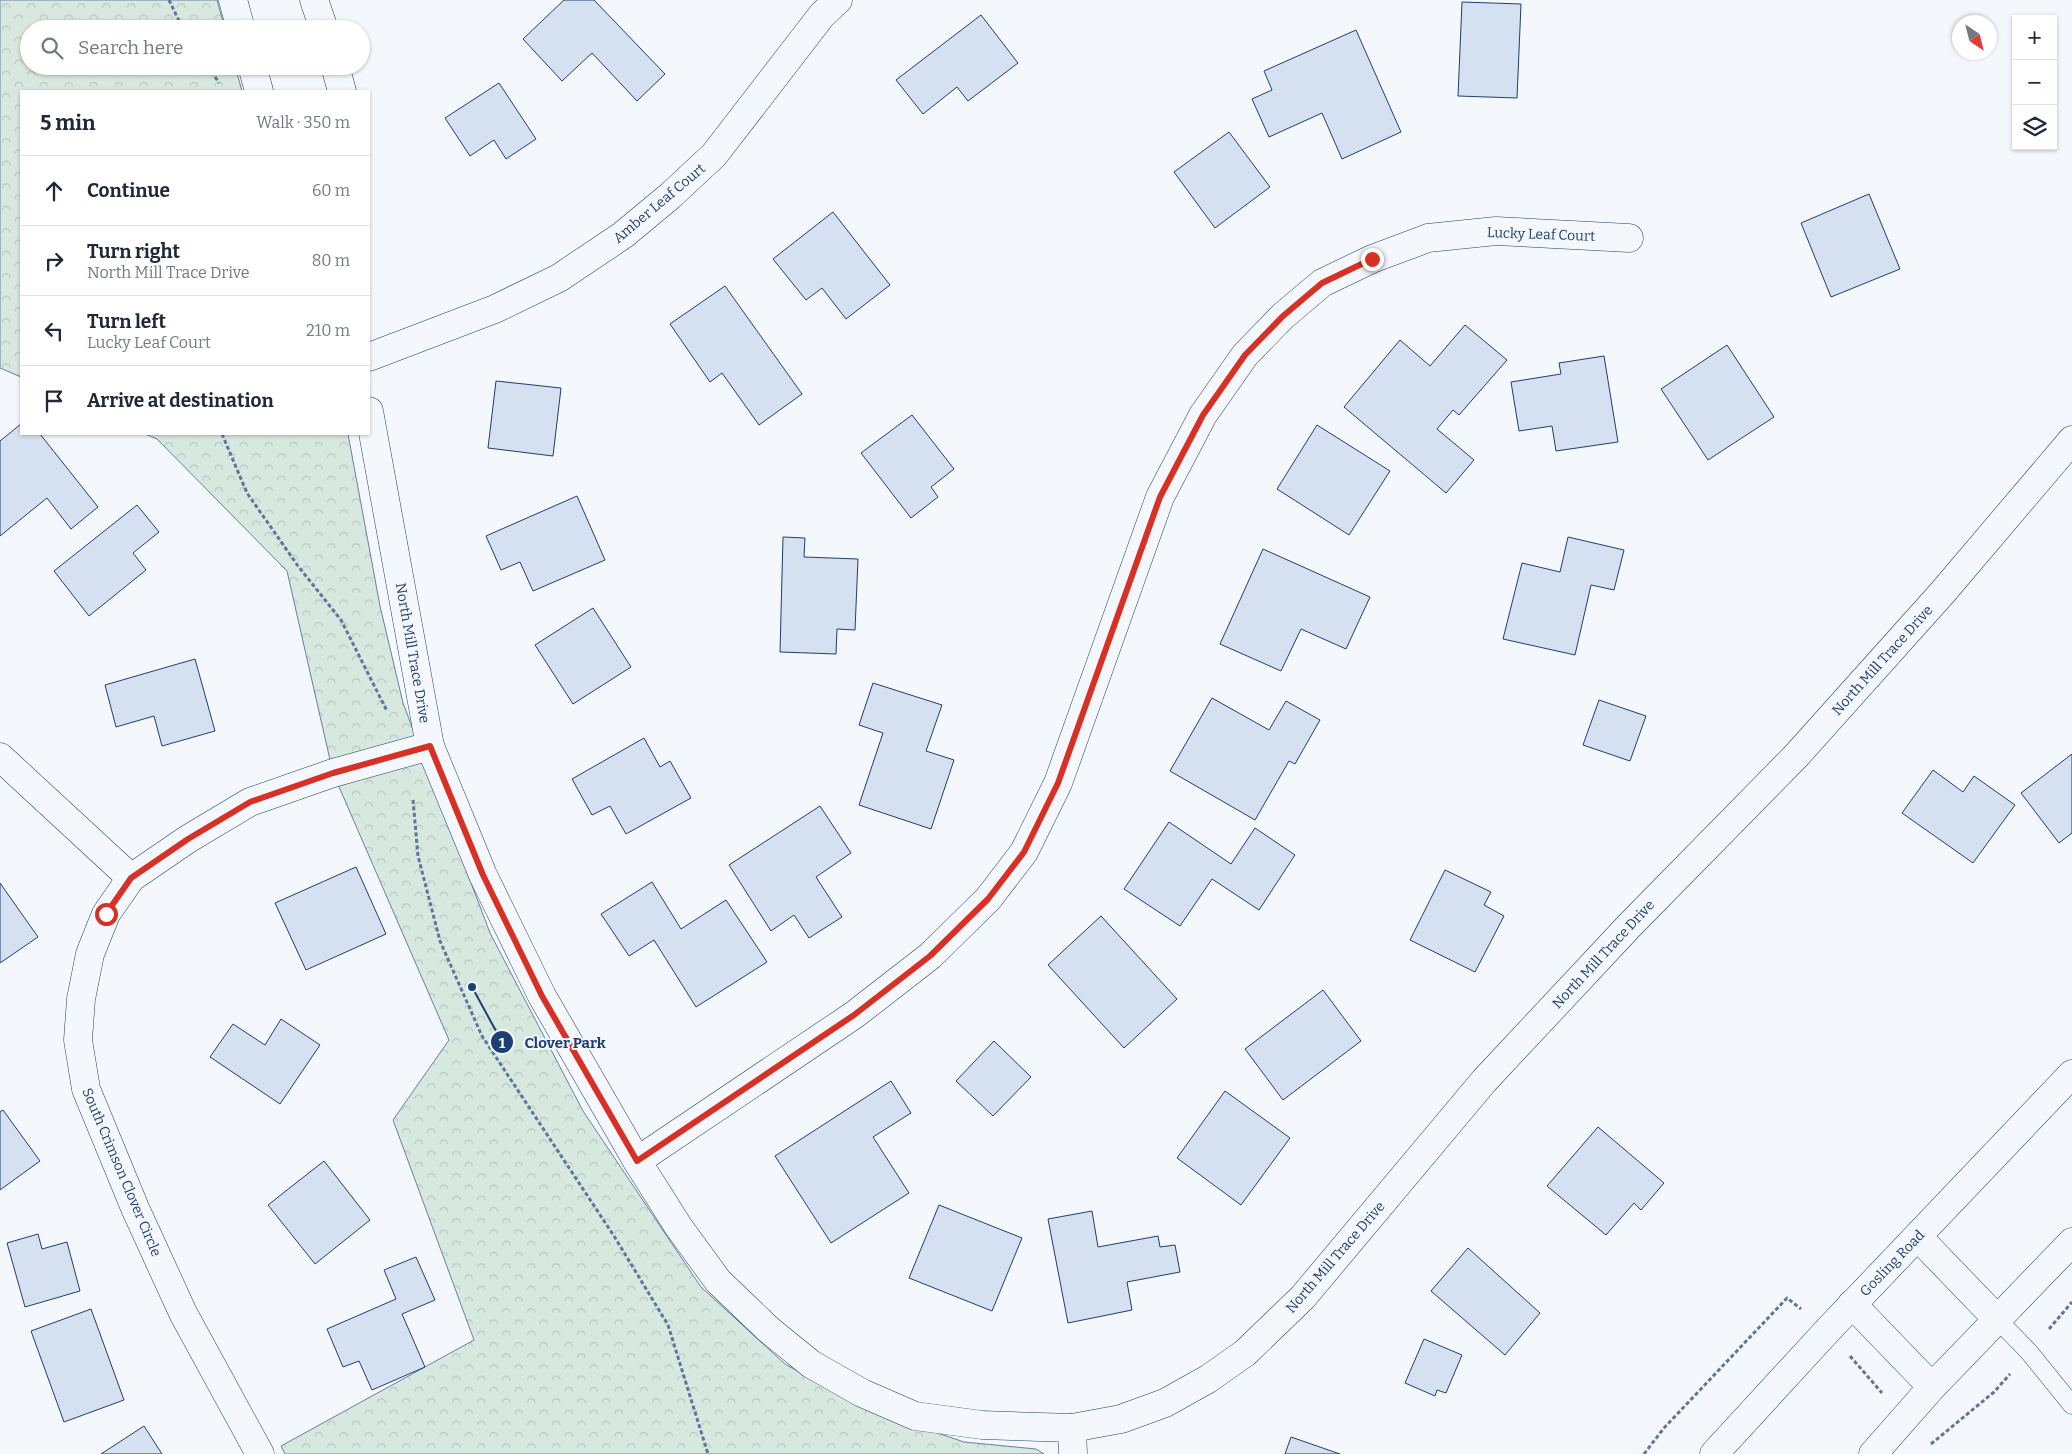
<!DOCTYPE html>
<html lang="en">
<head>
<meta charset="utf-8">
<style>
  body { margin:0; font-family:Bitter,serif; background:#f2f2f3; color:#1f2937 }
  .controls { position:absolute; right:15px; top:15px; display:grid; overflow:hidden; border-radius:0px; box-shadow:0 1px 4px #0004 }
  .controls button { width:45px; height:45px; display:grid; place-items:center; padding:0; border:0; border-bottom:1px solid #e0e1e3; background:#fff; color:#1f2937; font:25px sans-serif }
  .compass { position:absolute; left:1952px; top:15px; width:45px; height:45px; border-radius:50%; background:#fff; box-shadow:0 1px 4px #0004; rotate:145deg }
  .stop { position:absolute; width:15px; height:15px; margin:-11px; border:4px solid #d93025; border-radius:50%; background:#fff }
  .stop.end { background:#d93025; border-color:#fff; box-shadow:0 1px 5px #0008 }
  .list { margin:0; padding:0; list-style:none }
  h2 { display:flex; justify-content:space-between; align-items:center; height:65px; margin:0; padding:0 20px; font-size:21px }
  h2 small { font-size:16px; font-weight:400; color:#747a83 }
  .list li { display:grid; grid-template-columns:32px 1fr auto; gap:15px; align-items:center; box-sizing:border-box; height:70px; padding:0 20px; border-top:1px solid #e0e1e3 }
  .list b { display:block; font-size:19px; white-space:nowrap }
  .list p { margin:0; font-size:16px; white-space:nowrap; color:#747a83 }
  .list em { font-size:16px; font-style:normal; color:#747a83 }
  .icon { flex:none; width:28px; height:28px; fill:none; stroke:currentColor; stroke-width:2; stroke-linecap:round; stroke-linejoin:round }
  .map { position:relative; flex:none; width:2072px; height:1454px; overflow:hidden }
  .search { position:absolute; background:#fff; box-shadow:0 1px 4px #0004; left:20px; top:20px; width:350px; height:55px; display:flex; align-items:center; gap:12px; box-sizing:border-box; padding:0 18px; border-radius:28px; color:#747a83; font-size:19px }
  .panel { position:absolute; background:#fff; box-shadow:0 1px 4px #0004; left:20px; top:90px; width:350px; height:345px; border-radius:0px }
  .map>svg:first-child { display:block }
</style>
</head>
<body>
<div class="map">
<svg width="2072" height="1454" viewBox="0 0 2072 1454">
  <defs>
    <pattern id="park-crowns" width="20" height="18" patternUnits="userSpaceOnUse" patternTransform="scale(1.25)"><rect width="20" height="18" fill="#d7e8df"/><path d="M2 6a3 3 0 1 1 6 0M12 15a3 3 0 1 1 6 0" fill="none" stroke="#b8c8c3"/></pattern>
  </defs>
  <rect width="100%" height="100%" fill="#f4f7fb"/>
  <g fill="url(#park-crowns)" stroke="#687fa3">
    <polygon points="0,0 217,0 225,29 29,29 29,66 235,66 242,91 21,91 21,377 0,368"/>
    <polygon points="145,434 348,434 380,606 403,703 490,933 583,1111 701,1287 785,1364 867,1409 964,1442 1036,1449 1044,1454 285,1454 281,1446 474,1340 393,1120 449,1040 333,773 287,571 157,439"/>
  </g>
  <g fill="#d5e0f0" stroke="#1d3f73">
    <polygon points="564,0 594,0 665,74 637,101 592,53 562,81 523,39"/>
    <polygon points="1462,2 1521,4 1517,98 1458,96"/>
    <polygon points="981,15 1018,63 968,101 957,87 923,114 896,80"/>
    <polygon points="1356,30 1401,132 1342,159 1322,113 1269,137 1252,99 1272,90 1264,71"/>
    <polygon points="499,83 536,139 506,159 494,140 470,156 445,118"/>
    <polygon points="1229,132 1270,187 1215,228 1174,172"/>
    <polygon points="1869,194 1900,269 1831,297 1801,223"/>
    <polygon points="833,212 890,285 846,319 822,288 806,300 773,259"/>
    <polygon points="725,286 802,394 759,425 722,373 710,382 670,324"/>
    <polygon points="1465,325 1507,360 1459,415 1453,410 1437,429 1474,460 1446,493 1344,407 1400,340 1430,366"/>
    <polygon points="1727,345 1774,417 1708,460 1661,389"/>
    <polygon points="1604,356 1618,442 1556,451 1552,426 1519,431 1511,382 1561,374 1559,363"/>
    <polygon points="496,381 561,388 553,456 488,448"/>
    <polygon points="912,415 954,469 931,487 938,497 911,518 861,453"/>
    <polygon points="21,424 21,434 40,434 98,507 71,529 47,498 0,536 0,441"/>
    <polygon points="1317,425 1390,471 1349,535 1277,489"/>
    <polygon points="577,496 605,560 533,591 520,562 501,570 486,536"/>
    <polygon points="137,505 159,532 133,553 146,570 89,616 54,571"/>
    <polygon points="783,537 805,538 804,557 858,559 855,630 837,629 836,654 780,652"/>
    <polygon points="1568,537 1624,550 1614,590 1591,585 1575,655 1503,639 1522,563 1560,572"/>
    <polygon points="1263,549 1370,597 1346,649 1301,629 1281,671 1220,644"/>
    <polygon points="593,608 631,667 573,704 535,645"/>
    <polygon points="195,659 215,731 162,746 154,716 116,727 105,685"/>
    <polygon points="873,683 942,705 926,751 954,760 931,829 859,805 883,733 859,725"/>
    <polygon points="1212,698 1269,730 1286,701 1320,720 1295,764 1289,761 1255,820 1170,771"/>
    <polygon points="1599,700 1646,716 1630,761 1583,745"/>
    <polygon points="644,738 660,767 670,761 691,798 626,834 610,806 592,815 572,779"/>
    <polygon points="2072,754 2072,833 2059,843 2021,793"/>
    <polygon points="1933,770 1963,792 1974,776 2015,805 1973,863 1902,813"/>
    <polygon points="820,806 851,853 816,877 842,917 809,938 794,915 771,931 729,865"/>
    <polygon points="1169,822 1231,864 1255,828 1295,855 1259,910 1212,879 1180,926 1124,889"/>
    <polygon points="356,867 386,934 306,970 275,903"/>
    <polygon points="1445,870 1491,892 1484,905 1504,916 1475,972 1410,940"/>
    <polygon points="652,882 681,929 726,900 767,962 696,1007 654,940 629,956 601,914"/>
    <polygon points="0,883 38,937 0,963"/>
    <polygon points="1101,916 1177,999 1124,1048 1048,965"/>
    <polygon points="1323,990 1361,1041 1283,1100 1245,1049"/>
    <polygon points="281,1019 320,1045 280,1104 210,1057 233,1024 265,1045"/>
    <polygon points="994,1041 1031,1077 993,1116 956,1081"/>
    <polygon points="891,1081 911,1113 873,1137 909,1193 831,1243 775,1156"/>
    <polygon points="1225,1091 1290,1138 1241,1205 1177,1158"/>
    <polygon points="3,1110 40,1161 0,1190 0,1112"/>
    <polygon points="1598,1127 1664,1183 1641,1210 1634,1203 1606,1235 1547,1186"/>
    <polygon points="324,1161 370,1220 315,1264 268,1205"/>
    <polygon points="939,1205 1022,1238 992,1311 909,1278"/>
    <polygon points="1092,1211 1098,1247 1158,1236 1160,1247 1175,1245 1180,1272 1127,1282 1132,1310 1068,1323 1048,1219"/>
    <polygon points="38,1234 42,1249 67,1242 80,1291 25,1307 7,1243"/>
    <polygon points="1468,1248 1540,1313 1505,1355 1431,1291"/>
    <polygon points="416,1257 435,1300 402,1314 425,1367 372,1390 359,1361 343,1367 327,1329 396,1299 384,1270"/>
    <polygon points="91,1309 124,1400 64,1422 31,1331"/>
    <polygon points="1424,1339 1462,1355 1446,1393 1437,1390 1435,1396 1405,1383"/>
    <polygon points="144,1426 162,1454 101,1454"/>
    <polygon points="1291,1437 1340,1454 1285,1454"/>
  </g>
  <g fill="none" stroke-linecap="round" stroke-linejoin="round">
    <defs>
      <polyline id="lane" points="1998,1320 2029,1352 2072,1405"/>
      <g id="street">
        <polyline points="233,0 241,29"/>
        <polyline points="314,0 324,29"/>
        <polyline points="252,66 259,91"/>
        <polyline points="335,66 342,91"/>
        <polyline points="369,357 495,309 559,278 623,235 670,196 714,155 822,15 838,0"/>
        <polyline points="369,411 430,746 483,875 542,996 637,1161 678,1226 718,1281 768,1329 811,1364 862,1393 915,1416 982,1425 1072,1428 1121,1419 1165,1403 1208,1379 1245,1353 1303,1297 1484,1081 1629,926 1796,756 1943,592 2072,440"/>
        <polyline points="0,757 131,878"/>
        <polyline points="637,1161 854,1015 930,956 988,899 1024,852 1058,783 1160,497 1203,415 1245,355 1283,316 1322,283 1372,259 1428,238 1496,231 1629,238"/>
        <polyline points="1072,1428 1073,1454"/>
        <polyline points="260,1454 183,1313 135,1208 86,1089 78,1040 81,999 90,954 106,914 131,878 188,839 250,802 333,773 430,746"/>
      </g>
      <g id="secondary">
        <polyline points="1918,1237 1998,1320"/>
        <polyline points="1852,1304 1932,1387"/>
        <polyline points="1714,1454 1828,1330 2072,1074"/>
        <polyline points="1873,1454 1932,1387 2072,1242"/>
      </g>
    </defs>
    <use href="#lane" stroke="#1d3f73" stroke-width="19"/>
    <use href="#street" stroke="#1d3f73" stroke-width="29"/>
    <use href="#secondary" stroke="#1d3f73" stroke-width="29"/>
    <g stroke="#5e769c" stroke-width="3" stroke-dasharray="4 2.5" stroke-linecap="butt">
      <polyline points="169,0 183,29"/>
      <polyline points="208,66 219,83"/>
      <polyline points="222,434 247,493 298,566 341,620 387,711"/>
      <polyline points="413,800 418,856 440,941 482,1036 614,1236 668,1325 708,1454"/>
      <polyline points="2049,1329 2072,1302"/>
      <polyline points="1850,1356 1882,1393"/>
      <polyline points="1931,1444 1994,1392 2010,1374"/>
      <polyline points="1644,1454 1664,1428 1787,1298 1801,1309"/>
    </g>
    <use href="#lane" stroke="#f4f7fb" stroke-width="18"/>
    <use href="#street" stroke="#f4f7fb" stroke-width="28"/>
    <use href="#secondary" stroke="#f4f7fb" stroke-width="28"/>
  </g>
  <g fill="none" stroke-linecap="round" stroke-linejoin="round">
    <polyline stroke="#d93025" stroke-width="6" points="106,914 131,878 188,839 250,802 333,773 430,746 483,875 542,996 637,1161 854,1015 930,956 988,899 1024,852 1058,783 1160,497 1203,415 1245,355 1283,316 1322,283 1372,259"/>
  </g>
  <g text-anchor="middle" stroke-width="4" stroke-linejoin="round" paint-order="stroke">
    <g font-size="14" fill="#1d3f73" stroke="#f4f7fb">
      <text transform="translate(659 203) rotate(-40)" y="5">Amber Leaf Court</text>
      <text transform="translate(1541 234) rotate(2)" y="5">Lucky Leaf Court</text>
      <text transform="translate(413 653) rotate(80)" y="5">North Mill Trace Drive</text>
      <text transform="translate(1882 660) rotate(-48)" y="5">North Mill Trace Drive</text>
      <text transform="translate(1603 954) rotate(-47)" y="5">North Mill Trace Drive</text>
      <text transform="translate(122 1172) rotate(67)" y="5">South Crimson Clover Circle</text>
      <text transform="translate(1335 1257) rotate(-49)" y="5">North Mill Trace Drive</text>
      <text transform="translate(1892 1263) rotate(-46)" y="5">Gosling Road</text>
    </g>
  </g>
  <path fill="none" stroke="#1d3f73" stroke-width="2" d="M472 987L502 1042"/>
  <g fill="#1d3f73" stroke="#f4f7fb" stroke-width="2">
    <circle cx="472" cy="987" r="5"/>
    <circle cx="502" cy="1042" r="12"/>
  </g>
  <g font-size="15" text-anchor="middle" font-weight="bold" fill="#fff">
    <text x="502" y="1048">1</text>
  </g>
  <g font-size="15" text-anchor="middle" font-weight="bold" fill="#1d3f73" stroke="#f4f7fb" stroke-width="4" stroke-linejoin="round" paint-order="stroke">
    <text x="565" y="1048">Clover Park</text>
  </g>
</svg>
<div class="controls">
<button>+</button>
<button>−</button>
<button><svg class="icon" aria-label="layers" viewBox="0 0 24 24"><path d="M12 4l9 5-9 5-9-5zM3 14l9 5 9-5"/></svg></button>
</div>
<svg class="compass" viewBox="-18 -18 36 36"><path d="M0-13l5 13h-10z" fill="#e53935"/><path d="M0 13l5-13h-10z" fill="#747a83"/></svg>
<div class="stop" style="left:106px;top:914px"></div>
<div class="stop end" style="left:1372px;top:259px"></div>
<div class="search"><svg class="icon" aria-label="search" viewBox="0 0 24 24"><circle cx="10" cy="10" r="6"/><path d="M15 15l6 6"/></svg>Search here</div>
<section class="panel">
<h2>5 min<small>Walk · 350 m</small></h2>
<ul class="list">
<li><svg class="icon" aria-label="ahead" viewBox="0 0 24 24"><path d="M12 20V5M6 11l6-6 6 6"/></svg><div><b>Continue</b></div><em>60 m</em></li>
<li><svg class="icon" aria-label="right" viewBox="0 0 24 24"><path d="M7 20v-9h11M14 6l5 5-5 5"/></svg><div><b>Turn right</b><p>North Mill Trace Drive</p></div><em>80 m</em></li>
<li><svg class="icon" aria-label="left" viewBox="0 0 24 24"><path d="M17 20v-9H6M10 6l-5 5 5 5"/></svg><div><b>Turn left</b><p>Lucky Leaf Court</p></div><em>210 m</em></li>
<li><svg class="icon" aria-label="arrive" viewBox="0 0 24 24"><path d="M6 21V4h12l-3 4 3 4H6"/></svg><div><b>Arrive at destination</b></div></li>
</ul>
</section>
</div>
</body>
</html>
